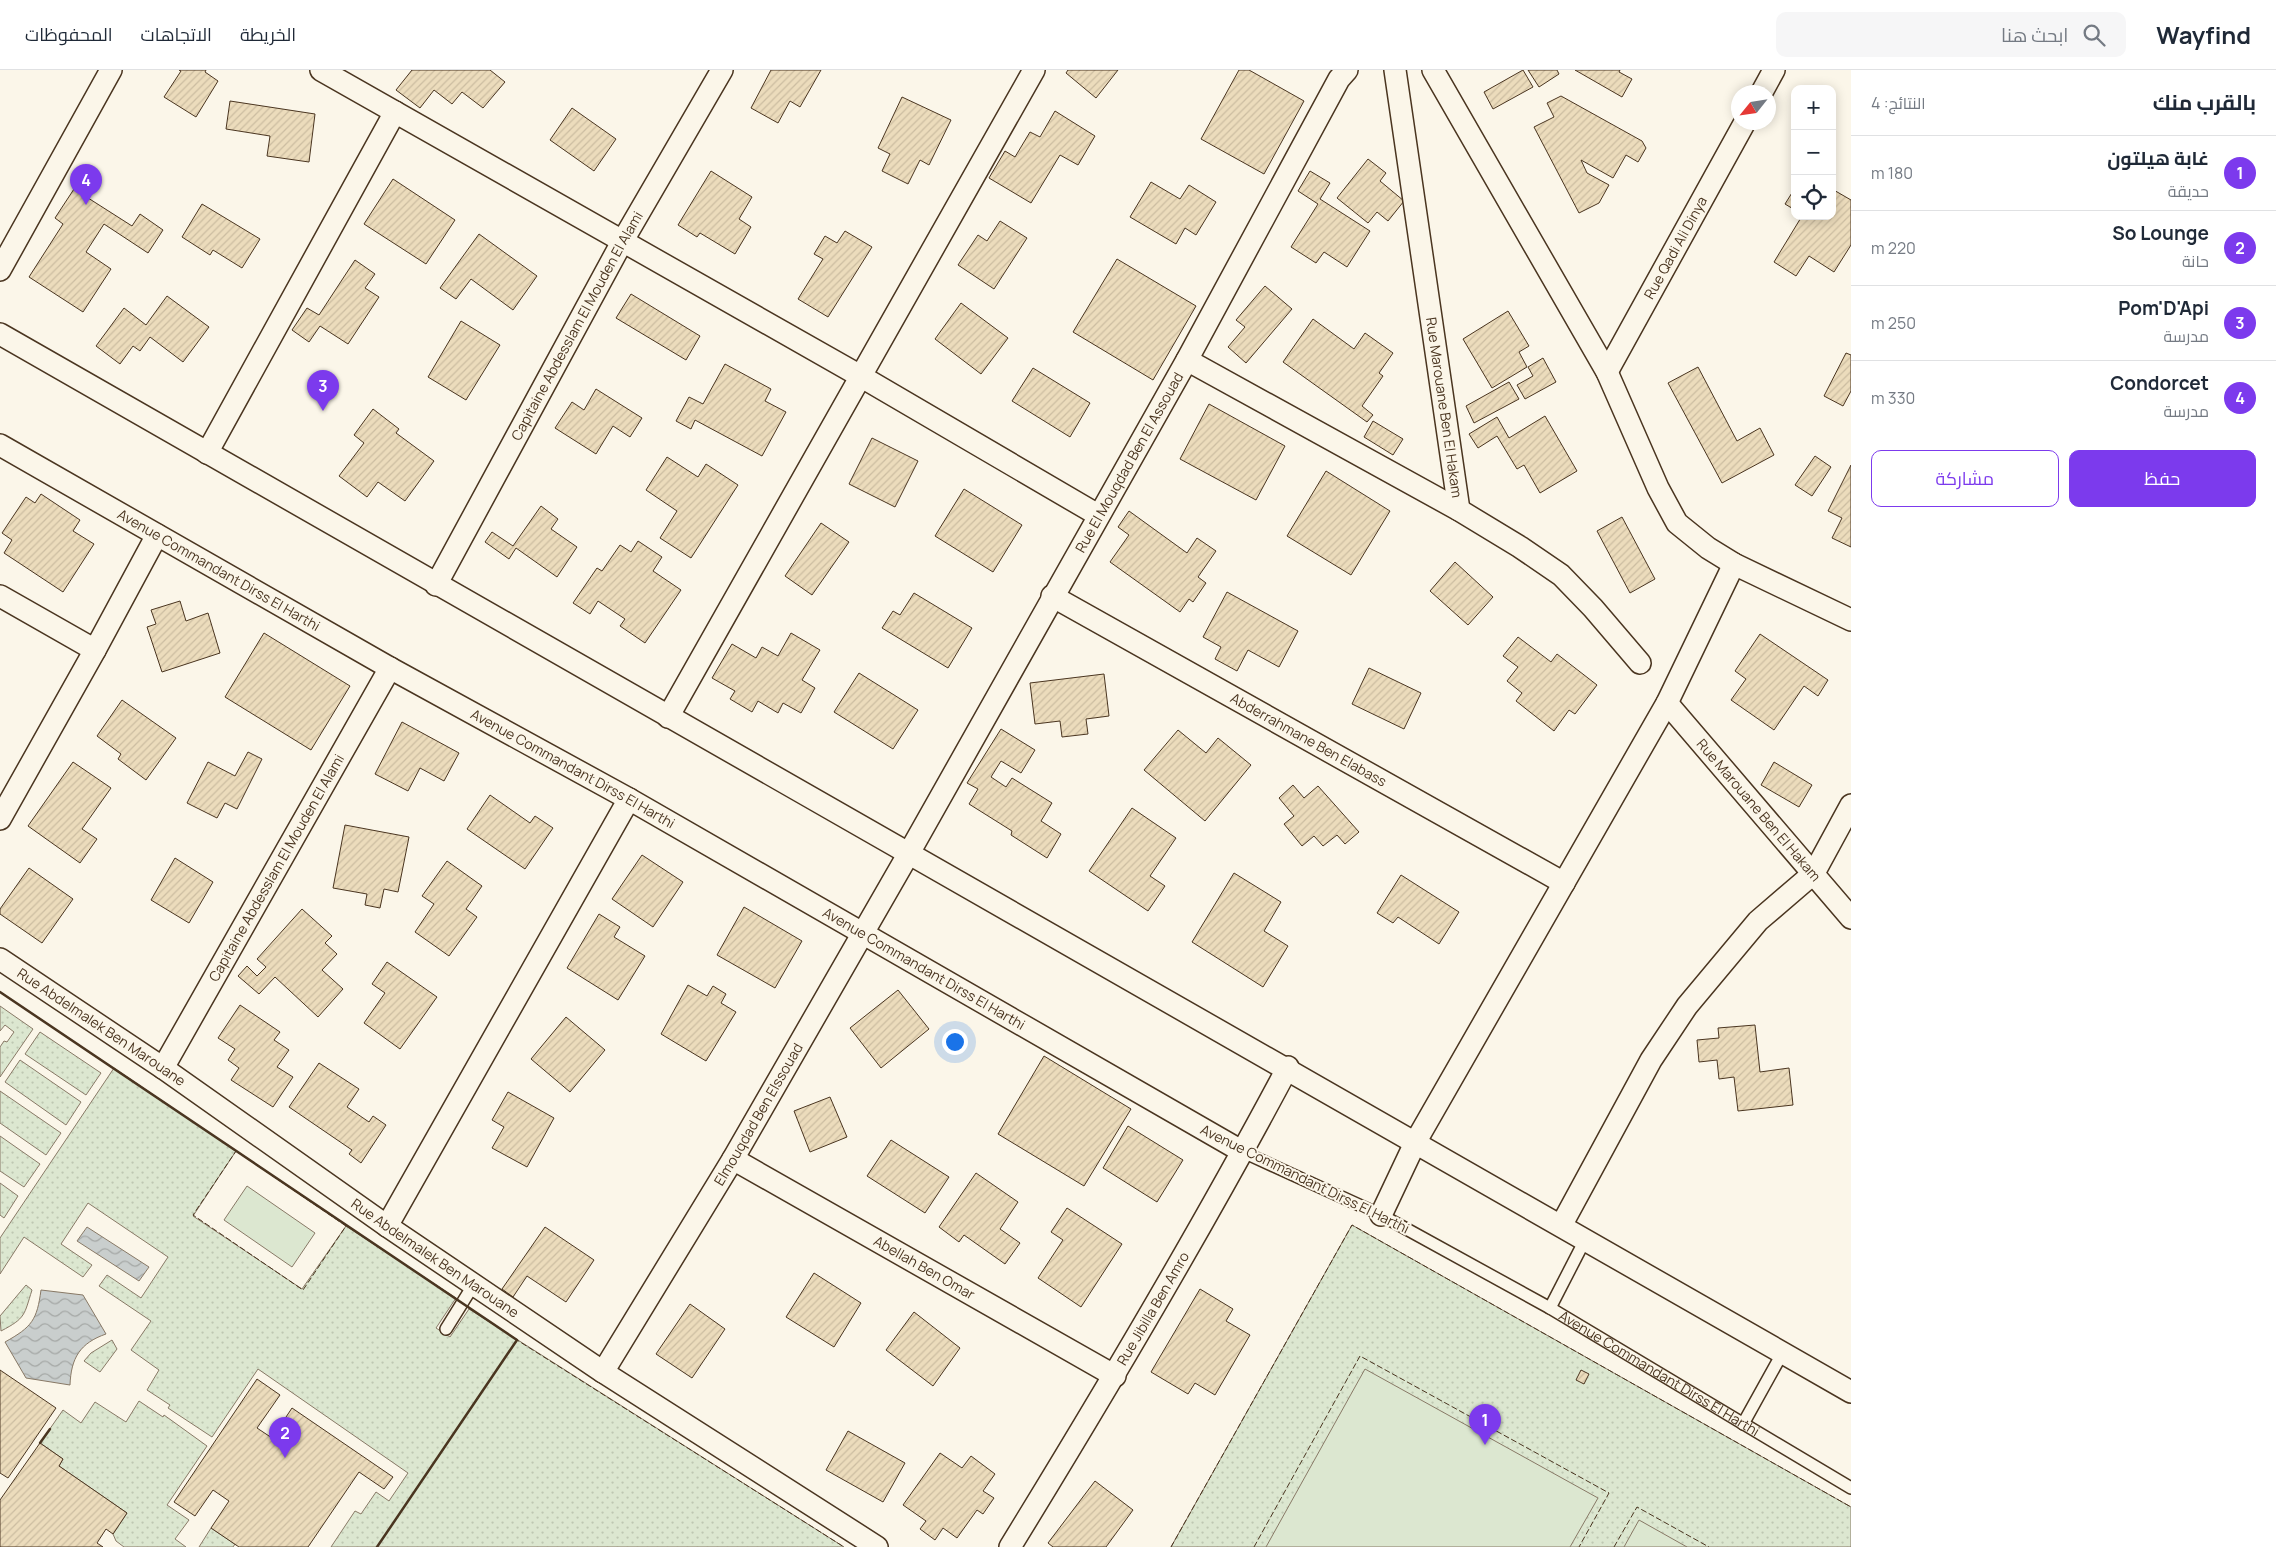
<!DOCTYPE html>
<html lang="ar">
<head>
<meta charset="utf-8">
<style>
  body { margin:0; font-family:Manrope,Cairo,sans-serif; background:#f6f6f7; color:#1f2937; direction:rtl }
  .controls { position:absolute; right:15px; top:15px; display:grid; overflow:hidden; border-radius:10px; box-shadow:0 2px 12px #0003 }
  .controls button { width:45px; height:45px; display:grid; place-items:center; padding:0; border:0; border-bottom:1px solid #e0e1e3; background:#fff; color:#1f2937; font:25px sans-serif }
  .compass { position:absolute; left:1731px; top:15px; width:45px; height:45px; border-radius:50%; background:#fff; box-shadow:0 2px 12px #0003; rotate:240deg }
  .you { position:absolute; left:954px; top:971px; width:18px; height:18px; margin:-12px; border:4px solid #fff; border-radius:50%; background:#1a73e8; box-shadow:0 0 0 8px #1a73e833 }
  .badge { display:grid; place-items:center; width:32px; height:32px; border-radius:50%; background:#7c3aed; color:#fff; font-size:16px; font-weight:700 }
  .pin { position:absolute; translate:-50% -41px; filter:drop-shadow(0 1px 2px #0008) }
  .pin::after { content:''; position:absolute; top:26px; width:18px; height:15px; background:inherit; clip-path:polygon(0 0,100% 0,50% 100%) }
  .list { margin:0; padding:0; list-style:none }
  h2 { display:flex; justify-content:space-between; align-items:center; height:65px; margin:0; padding:0 20px; font-size:21px }
  h2 small { font-size:16px; font-weight:400; color:#747a83 }
  .list li { display:grid; grid-template-columns:32px 1fr auto; gap:15px; align-items:center; box-sizing:border-box; height:75px; padding:0 20px; border-top:1px solid #e0e1e3 }
  .list b { display:block; font-size:19px; white-space:nowrap }
  .list p { margin:0; font-size:16px; white-space:nowrap; color:#747a83 }
  .list em { font-size:16px; font-style:normal; color:#747a83 }
  .actions { display:flex; gap:10px; padding:15px 20px }
  .actions a { flex:1; padding:11px 0; border:1px solid #7c3aed; border-radius:10px; text-align:center; font-size:18px; color:#7c3aed }
  .actions .main { background:#7c3aed; color:#fff }
  .icon { flex:none; width:28px; height:28px; fill:none; stroke:currentColor; stroke-width:2; stroke-linecap:round; stroke-linejoin:round }
  .map { position:relative; flex:none; width:1851px; height:1477px; overflow:hidden; direction:ltr }
  header { display:flex; align-items:center; gap:30px; box-sizing:border-box; height:70px; padding:0 25px; background:#fff; border-bottom:1px solid #e0e1e3 }
  header strong { font-size:24px }
  nav { display:flex; gap:28px; margin-inline-start:auto; font-size:18px }
  .search { width:350px; height:45px; background:#f6f6f7; display:flex; align-items:center; gap:12px; box-sizing:border-box; padding:0 18px; border-radius:10px; color:#747a83; font-size:19px }
  main { display:flex }
  aside { flex:1; background:#fff }
  .map>svg:first-child { display:block }
</style>
</head>
<body>
<header>
<strong>Wayfind</strong>
<div class="search"><svg class="icon" aria-label="search" viewBox="0 0 24 24"><circle cx="10" cy="10" r="6"/><path d="M15 15l6 6"/></svg>ابحث هنا</div>
<nav><a>الخريطة</a><a>الاتجاهات</a><a>المحفوظات</a></nav>
</header>
<main>
<aside>
<h2>بالقرب منك<small>النتائج: 4</small></h2>
<ul class="list">
<li><span class="badge">1</span><div><b>غابة هيلتون</b><p>حديقة</p></div><em>180 m</em></li>
<li><span class="badge">2</span><div><b>So Lounge</b><p>حانة</p></div><em>220 m</em></li>
<li><span class="badge">3</span><div><b>Pom'D'Api</b><p>مدرسة</p></div><em>250 m</em></li>
<li><span class="badge">4</span><div><b>Condorcet</b><p>مدرسة</p></div><em>330 m</em></li>
</ul>
<div class="actions"><a class="main">حفظ</a><a>مشاركة</a></div>
</aside>
<div class="map">
<svg width="1851" height="1477" viewBox="0 0 1851 1477">
  <defs>
    <pattern id="park-dots" width="8" height="8" patternUnits="userSpaceOnUse" patternTransform="scale(1.25)"><rect width="8" height="8" fill="#dce7d0"/><path d="M2 2h.1M6 6h.1" fill="none" stroke="#bec7b2" stroke-width="1.8" stroke-linecap="round"/></pattern>
    <pattern id="water-waves" width="16" height="10" patternUnits="userSpaceOnUse" patternTransform="scale(1.25)"><rect width="16" height="10" fill="#c9cecd"/><path d="M0 5q4-4 8 0t8 0" fill="none" stroke="#a5a8a6"/></pattern>
    <pattern id="building-hatch" width="6" height="6" patternUnits="userSpaceOnUse" patternTransform="scale(1.25)"><rect width="6" height="6" fill="#ecdcbc"/><path d="M-1 1l2-2M0 6l6-6M5 7l2-2" fill="none" stroke="#ccbda1"/></pattern>
  </defs>
  <rect width="100%" height="100%" fill="#fbf6e9"/>
  <g fill="url(#park-dots)" stroke="#887966">
    <polygon points="0,936 33,959 0,1007 0,977 4,971 7,972 14,962 5,955 0,961"/>
    <polygon points="40,962 101,1003 86,1025 25,984"/>
    <polygon points="20,990 81,1032 66,1055 5,1012"/>
    <polygon points="114,998 236,1081 193,1146 302,1219 346,1156 456,1228 436,1258 450,1267 469,1239 844,1477 331,1477 355,1441 361,1444 376,1422 389,1431 408,1403 258,1299 212,1367 168,1338 170,1335 147,1320 159,1300 131,1280 151,1251 99,1216 107,1205 141,1228 168,1187 88,1133 61,1174 92,1195 83,1207 24,1167 0,1204 0,1168"/>
    <polygon points="0,1021 61,1063 46,1085 0,1053"/>
    <polygon points="0,1066 40,1094 24,1117 0,1101"/>
    <polygon points="0,1113 18,1126 4,1148 0,1145"/>
    <polygon points="1352,1155 1851,1437 1851,1477 1171,1477"/>
    <path d="M26,1215L32,1220C24,1245 26,1248 1,1261L0,1246Z"/>
    <polygon points="112,1270 117,1279 100,1302 84,1291 91,1283"/>
    <polygon points="139,1331 163,1347 164,1345 207,1376 167,1435 189,1450 175,1469 186,1477 124,1477 116,1471 113,1464 127,1443 59,1396 63,1389 40,1373 63,1340 81,1353 95,1332 126,1352"/>
    <polygon points="211,1458 235,1474 233,1477 199,1477"/>
  </g>
  <g fill="#dce7d0" stroke="#887966">
    <polygon points="247,1116 315,1163 292,1197 224,1150"/>
    <polygon points="1365,1299 1598,1428 1570,1477 1266,1477"/>
    <polygon points="1639,1450 1687,1477 1624,1477"/>
  </g>
  <g fill="url(#water-waves)" stroke="#887966">
    <polygon points="87,1157 149,1197 139,1211 77,1171"/>
    <path d="M41,1220L83,1225L106,1264C80,1273 71,1288 70,1315L26,1308L5,1272C32,1257 37,1250 41,1220Z"/>
  </g>
  <g fill="url(#building-hatch)" stroke="#4a3520">
    <polygon points="179,0 206,0 205,2 218,11 196,47 164,27 181,1"/>
    <polygon points="412,0 490,0 505,12 483,38 462,22 452,34 434,20 420,38 396,20"/>
    <polygon points="771,0 821,0 800,37 790,31 778,53 751,38"/>
    <polygon points="1068,0 1118,0 1096,28 1066,3"/>
    <polygon points="1239,0 1249,0 1304,31 1264,104 1201,69"/>
    <polygon points="1523,0 1533,17 1493,39 1484,22"/>
    <polygon points="1528,0 1557,0 1559,4 1539,17"/>
    <polygon points="1575,0 1620,0 1619,2 1632,9 1622,27"/>
    <polygon points="1561,26 1642,71 1646,78 1638,92 1626,85 1613,108 1581,90 1587,103 1609,115 1599,133 1579,143 1534,57 1554,47 1547,33"/>
    <polygon points="902,27 951,50 929,95 920,90 908,114 882,101 890,84 878,78"/>
    <polygon points="230,31 315,44 309,92 267,86 270,66 226,59"/>
    <polygon points="572,38 616,69 594,101 550,70"/>
    <polygon points="1055,41 1095,66 1078,95 1060,85 1031,133 989,108 1005,81 1015,87 1030,62 1040,67"/>
    <polygon points="1368,89 1386,103 1380,111 1404,131 1388,151 1377,142 1368,153 1337,128"/>
    <polygon points="711,101 752,127 739,149 751,157 735,184 700,163 697,167 678,155"/>
    <polygon points="1310,101 1330,113 1320,129 1370,161 1347,197 1324,182 1316,193 1291,177 1318,134 1298,121"/>
    <polygon points="393,109 455,150 426,194 364,154"/>
    <polygon points="1151,112 1180,129 1189,115 1216,132 1196,165 1185,158 1176,174 1130,147"/>
    <polygon points="1795,118 1795,140 1785,134"/>
    <polygon points="74,119 132,156 140,144 163,160 148,183 104,154 86,182 111,199 83,242 29,207 63,154 55,148"/>
    <polygon points="1832,119 1851,130 1851,175 1834,202 1809,186 1796,206 1774,192 1802,146 1832,146"/>
    <polygon points="202,134 260,169 242,198 213,180 210,185 182,167"/>
    <polygon points="1000,151 1027,168 994,219 958,195 978,165 987,171"/>
    <polygon points="845,161 872,177 828,247 798,229 823,189 814,184 825,166 837,173"/>
    <polygon points="479,164 537,206 513,240 471,209 456,229 440,218"/>
    <polygon points="1117,189 1196,236 1153,310 1073,262"/>
    <polygon points="355,190 375,204 365,218 379,227 348,274 320,256 309,272 292,260 307,238 319,245"/>
    <polygon points="1265,216 1292,239 1246,293 1228,277 1245,257 1236,250"/>
    <polygon points="631,224 700,266 686,290 616,248"/>
    <polygon points="167,226 209,257 183,292 150,267 140,281 133,276 120,294 96,276 124,238 146,255"/>
    <polygon points="961,233 1008,268 981,304 935,269"/>
    <polygon points="1508,241 1529,276 1519,282 1527,297 1492,318 1463,269"/>
    <polygon points="1313,249 1354,279 1365,263 1393,283 1379,303 1383,306 1362,336 1373,345 1367,352 1283,292"/>
    <polygon points="461,251 500,275 466,330 428,307"/>
    <polygon points="1846,283 1851,285 1851,321 1843,336 1824,326"/>
    <polygon points="1543,288 1556,312 1525,329 1517,315 1533,306 1528,297"/>
    <polygon points="725,294 771,319 765,331 786,342 762,386 695,350 691,359 676,351 689,327 703,334"/>
    <polygon points="1698,297 1737,371 1760,358 1774,385 1722,413 1668,313"/>
    <polygon points="1033,298 1090,333 1070,367 1012,331"/>
    <polygon points="1509,312 1519,329 1474,353 1466,336"/>
    <polygon points="596,319 642,348 630,367 613,356 596,384 555,358 572,332 584,340"/>
    <polygon points="1209,334 1285,376 1256,430 1180,389"/>
    <polygon points="373,339 399,359 396,363 434,391 405,431 378,412 367,427 339,406 364,373 354,365"/>
    <polygon points="1545,346 1577,401 1540,423 1524,395 1517,399 1497,366 1478,378 1469,364 1497,347 1509,368"/>
    <polygon points="1373,351 1403,369 1393,385 1364,367"/>
    <polygon points="872,368 918,391 895,437 849,414"/>
    <polygon points="1815,386 1831,397 1812,426 1795,415"/>
    <polygon points="667,387 698,407 706,394 738,415 691,488 660,468 677,441 646,420"/>
    <polygon points="1851,395 1851,477 1832,468 1842,448 1828,441"/>
    <polygon points="1326,401 1390,441 1351,505 1287,466"/>
    <polygon points="964,419 1022,455 993,502 935,466"/>
    <polygon points="41,424 80,450 73,461 94,474 63,522 4,483 12,470 2,463 26,427 35,433"/>
    <polygon points="541,436 558,449 551,459 577,477 557,507 516,478 509,489 485,472 492,462 513,476"/>
    <polygon points="1129,441 1187,483 1197,468 1216,481 1198,507 1206,513 1193,532 1189,529 1180,542 1110,492 1129,465 1118,457"/>
    <polygon points="1622,447 1655,509 1630,523 1597,461"/>
    <polygon points="821,453 849,472 812,525 785,506"/>
    <polygon points="638,471 662,487 653,501 681,520 645,573 620,556 625,549 598,531 590,544 573,533 597,498 602,501 620,475 631,482"/>
    <polygon points="1455,492 1493,527 1468,555 1430,521"/>
    <polygon points="1227,522 1298,561 1279,597 1248,580 1237,601 1215,589 1221,577 1203,567"/>
    <polygon points="914,523 972,558 948,598 882,558 893,541 900,545"/>
    <polygon points="180,531 186,551 208,543 220,583 162,602 147,557 156,554 151,540"/>
    <polygon points="264,563 350,616 311,680 225,627"/>
    <polygon points="791,563 820,580 802,610 815,618 801,643 783,633 778,643 758,631 752,642 730,629 735,621 712,608 732,574 756,588 762,577 778,586"/>
    <polygon points="1760,564 1828,610 1818,626 1804,616 1774,660 1731,630 1746,609 1735,601"/>
    <polygon points="1518,567 1551,592 1557,584 1597,615 1575,644 1569,640 1554,661 1516,631 1522,623 1507,611 1518,597 1503,586"/>
    <polygon points="1369,598 1421,623 1404,659 1352,634"/>
    <polygon points="859,603 918,640 893,679 834,642"/>
    <polygon points="1104,604 1109,646 1086,649 1088,664 1062,667 1060,651 1035,654 1030,613"/>
    <polygon points="122,630 176,668 146,710 118,689 121,684 97,666"/>
    <polygon points="402,652 459,683 444,711 420,698 408,721 375,704"/>
    <polygon points="1001,659 1035,680 1021,703 1001,691 991,707 1006,717 1012,708 1052,733 1041,751 1061,764 1047,788 1011,765 1012,761 969,734 978,719 967,713"/>
    <polygon points="1178,660 1206,683 1218,668 1251,695 1205,751 1144,700"/>
    <polygon points="248,682 262,689 237,739 225,733 217,748 187,733 208,692 235,706"/>
    <polygon points="73,692 111,718 82,759 97,769 80,793 28,756"/>
    <polygon points="1774,692 1812,715 1799,737 1761,715"/>
    <polygon points="1293,715 1304,728 1318,716 1359,762 1345,774 1337,765 1323,776 1314,766 1302,776 1284,754 1294,746 1279,728"/>
    <polygon points="490,725 530,753 535,746 553,758 525,799 467,759"/>
    <polygon points="1132,738 1176,768 1150,806 1165,816 1148,841 1089,801"/>
    <polygon points="345,755 409,767 398,822 384,819 380,838 365,835 367,824 333,818"/>
    <polygon points="642,785 683,812 653,857 612,829"/>
    <polygon points="175,788 213,812 189,853 151,830"/>
    <polygon points="447,791 482,816 466,839 477,847 449,886 415,862 434,834 422,826"/>
    <polygon points="29,798 73,829 42,873 0,844 0,839"/>
    <polygon points="1234,803 1281,832 1264,861 1288,876 1263,917 1192,872"/>
    <polygon points="1401,805 1459,842 1439,874 1398,847 1393,853 1377,843"/>
    <polygon points="744,837 802,871 775,918 717,885"/>
    <polygon points="302,839 332,866 325,873 337,884 322,900 343,919 318,947 275,907 259,924 238,906 247,896 257,906 266,897 257,889"/>
    <polygon points="599,844 620,857 614,867 645,886 618,930 567,898"/>
    <polygon points="387,892 437,927 400,979 364,953 385,923 372,914"/>
    <polygon points="688,915 707,926 713,916 726,924 721,933 736,942 706,991 661,964"/>
    <polygon points="898,920 929,959 881,998 850,958"/>
    <polygon points="240,935 280,962 274,970 289,980 277,997 293,1007 273,1037 231,1010 239,998 228,990 235,979 218,968"/>
    <polygon points="566,947 605,980 570,1022 531,989"/>
    <polygon points="1755,955 1760,1002 1789,998 1793,1035 1738,1041 1734,1007 1719,1009 1717,990 1699,992 1697,970 1719,968 1718,958"/>
    <polygon points="1044,986 1131,1039 1084,1116 998,1064"/>
    <polygon points="319,993 359,1019 347,1037 369,1052 373,1046 386,1055 361,1093 349,1084 352,1080 289,1037"/>
    <polygon points="508,1022 554,1048 527,1097 492,1078 504,1057 492,1050"/>
    <polygon points="830,1027 847,1067 810,1082 794,1041"/>
    <polygon points="1128,1056 1183,1090 1157,1132 1103,1098"/>
    <polygon points="891,1070 949,1107 925,1143 867,1106"/>
    <polygon points="976,1103 1018,1132 1000,1159 1020,1173 1005,1194 964,1165 959,1172 939,1157"/>
    <polygon points="1067,1138 1122,1174 1081,1237 1038,1208 1063,1170 1051,1162"/>
    <polygon points="545,1157 594,1190 566,1232 527,1206 513,1227 502,1219"/>
    <polygon points="814,1203 861,1233 834,1277 786,1247"/>
    <polygon points="1200,1219 1233,1239 1226,1251 1250,1265 1215,1325 1195,1313 1188,1324 1151,1302"/>
    <polygon points="690,1234 725,1259 692,1308 656,1284"/>
    <polygon points="914,1242 960,1278 933,1316 886,1280"/>
    <polygon points="0,1300 56,1338 8,1408 0,1403"/>
    <polygon points="1581,1300 1589,1304 1584,1314 1576,1310"/>
    <polygon points="257,1309 280,1325 257,1358 272,1368 292,1338 393,1407 384,1419 359,1402 308,1477 239,1477 211,1458 229,1431 213,1420 195,1446 174,1432"/>
    <polygon points="848,1361 905,1393 883,1432 826,1400"/>
    <polygon points="40,1373 63,1389 59,1396 127,1443 113,1464 106,1459 97,1473 103,1477 0,1477 0,1430"/>
    <polygon points="940,1383 962,1398 971,1386 995,1404 983,1421 994,1428 983,1444 977,1440 957,1468 943,1458 935,1470 920,1459 926,1451 903,1435"/>
    <polygon points="1095,1411 1133,1440 1106,1477 1053,1477 1048,1473"/>
  </g>
  <g fill="none" stroke-linecap="round" stroke-linejoin="round">
    <defs>
      <g id="service">
        <path id="s1" d="M1243,1082L1381,1145L1550,1238L1851,1418"/>
        <polyline points="1550,1238 1586,1168"/>
        <polyline points="446,1259 474,1214"/>
        <polyline points="1743,1354 1783,1282"/>
      </g>
      <g id="minor">
        <polyline points="321,0 862,307 1098,445"/>
        <path id="s2" d="M1395,0L1459,440"/>
        <polyline points="1433,0 1607,302 1658,418 1677,453 1708,478 1734,494 1851,550"/>
        <polyline points="1762,22 1774,0"/>
        <polyline points="0,200 111,0"/>
        <path d="M0,264C616,618 1235,967 1851,1322"/>
        <polyline points="1187,290 1459,440 1520,477 1561,505 1593,538 1640,593"/>
        <path id="s3" d="M1607,302L1745,52"/>
        <path id="s4" d="M0,375L390,598L629,729L1243,1082"/>
        <polyline points="207,383 395,42"/>
        <path id="s5" d="M436,515L622,172L722,0"/>
        <polyline points="0,526 95,580"/>
        <path id="s6" d="M1052,526L1564,813"/>
        <path id="s7" d="M1667,633L1851,848"/>
        <polyline points="668,647 1034,0"/>
        <polyline points="0,749 95,580 157,465"/>
        <path id="s8" d="M0,889L163,998L387,1156L603,1302L877,1477"/>
        <path id="s9" d="M163,998L390,598"/>
        <path id="s10" d="M733,1089L1115,1306"/>
        <polyline points="1381,1145 1416,1071 1667,633 1734,494"/>
        <polyline points="1562,1154 1651,990 1687,936 1758,851 1814,803 1851,735"/>
        <polyline points="387,1156 629,729"/>
        <path id="s11" d="M603,1302L733,1089L909,783L1187,290L1339,9L1347,0"/>
        <path id="s12" d="M1010,1477C1107,1319 1201,1161 1288,997"/>
      </g>
    </defs>
    <use href="#service" stroke="#4a3520" stroke-width="14"/>
    <use href="#minor" stroke="#4a3520" stroke-width="24"/>
    <use href="#service" stroke="#fbf6e9" stroke-width="11"/>
    <use href="#minor" stroke="#fbf6e9" stroke-width="21"/>
    <g stroke="#4a3520" stroke-width="1" stroke-dasharray="6 2.5" stroke-linecap="butt">
      <polygon points="236,1081 346,1156 303,1220 193,1145"/>
      <polyline points="377,1477 517,1270 844,1477"/>
      <polyline points="1171,1477 1352,1155 1851,1437"/>
      <polyline points="1254,1477 1360,1286 1609,1423 1579,1477"/>
      <polyline points="1614,1477 1637,1437 1709,1477"/>
    </g>
    <g stroke="#4a3520" stroke-width="2.5">
      <polyline points="0,922 517,1270 377,1477"/>
      <polyline points="40,1373 50,1359"/>
    </g>
  </g>
  <g text-anchor="middle" stroke-width="4" stroke-linejoin="round" paint-order="stroke">
    <g font-size="14" fill="#4a3520" stroke="#fbf6e9">
      <text dy="5" stroke="none"><textPath href="#s3" startOffset="142">Rue Qadi Ali Dinya</textPath></text>
      <text dy="5" stroke="none"><textPath href="#s5" startOffset="295">Capitaine Abdesslam El Mouden El Alami</textPath></text>
      <text dy="5" stroke="none"><textPath href="#s2" startOffset="341">Rue Marouane Ben El Hakam</textPath></text>
      <text dy="5" stroke="none"><textPath href="#s11" startOffset="1051">Rue El Mouqdad Ben El Assouad</textPath></text>
      <text dy="5" stroke="none"><textPath href="#s4" startOffset="252">Avenue Commandant Dirss El Harthi</textPath></text>
      <text dy="5" stroke="none"><textPath href="#s6" startOffset="294">Abderrahmane Ben Elabass</textPath></text>
      <text dy="5" stroke="none"><textPath href="#s4" startOffset="658">Avenue Commandant Dirss El Harthi</textPath></text>
      <text dy="5" stroke="none"><textPath href="#s7" startOffset="141">Rue Marouane Ben El Hakam</textPath></text>
      <text dy="5" stroke="none"><textPath href="#s9" startOffset="230">Capitaine Abdesslam El Mouden El Alami</textPath></text>
      <text dy="5" stroke="none"><textPath href="#s4" startOffset="1062">Avenue Commandant Dirss El Harthi</textPath></text>
      <text dy="5" stroke="none"><textPath href="#s8" startOffset="122">Rue Abdelmalek Ben Marouane</textPath></text>
      <text dy="5" stroke="none"><textPath href="#s11" startOffset="301">Elmouqdad Ben Elssouad</textPath></text>
      <text transform="translate(1305 1109) rotate(26)" y="5">Avenue Commandant Dirss El Harthi</text>
      <text dy="5" stroke="none"><textPath href="#s8" startOffset="528">Rue Abdelmalek Ben Marouane</textPath></text>
      <text dy="5" stroke="none"><textPath href="#s10" startOffset="220">Abellah Ben Omar</textPath></text>
      <text dy="5" stroke="none"><textPath href="#s12" startOffset="278">Rue Jibilla Ben Amro</textPath></text>
      <text dy="5" stroke="none"><textPath href="#s1" startOffset="472">Avenue Commandant Dirss El Harthi</textPath></text>
    </g>
  </g>
</svg>
<div class="controls">
<button>+</button>
<button>−</button>
<button><svg class="icon" aria-label="locate" viewBox="0 0 24 24"><circle cx="12" cy="12" r="6"/><path d="M12 2v4M12 18v4M2 12h4M18 12h4"/></svg></button>
</div>
<svg class="compass" viewBox="-18 -18 36 36"><path d="M0-13l5 13h-10z" fill="#e53935"/><path d="M0 13l5-13h-10z" fill="#747a83"/></svg>
<div class="you"></div>
<div class="pin badge" style="left:1485px;top:1375px">1</div>
<div class="pin badge" style="left:285px;top:1388px">2</div>
<div class="pin badge" style="left:323px;top:341px">3</div>
<div class="pin badge" style="left:86px;top:135px">4</div>
</div>
</main>
</body>
</html>
